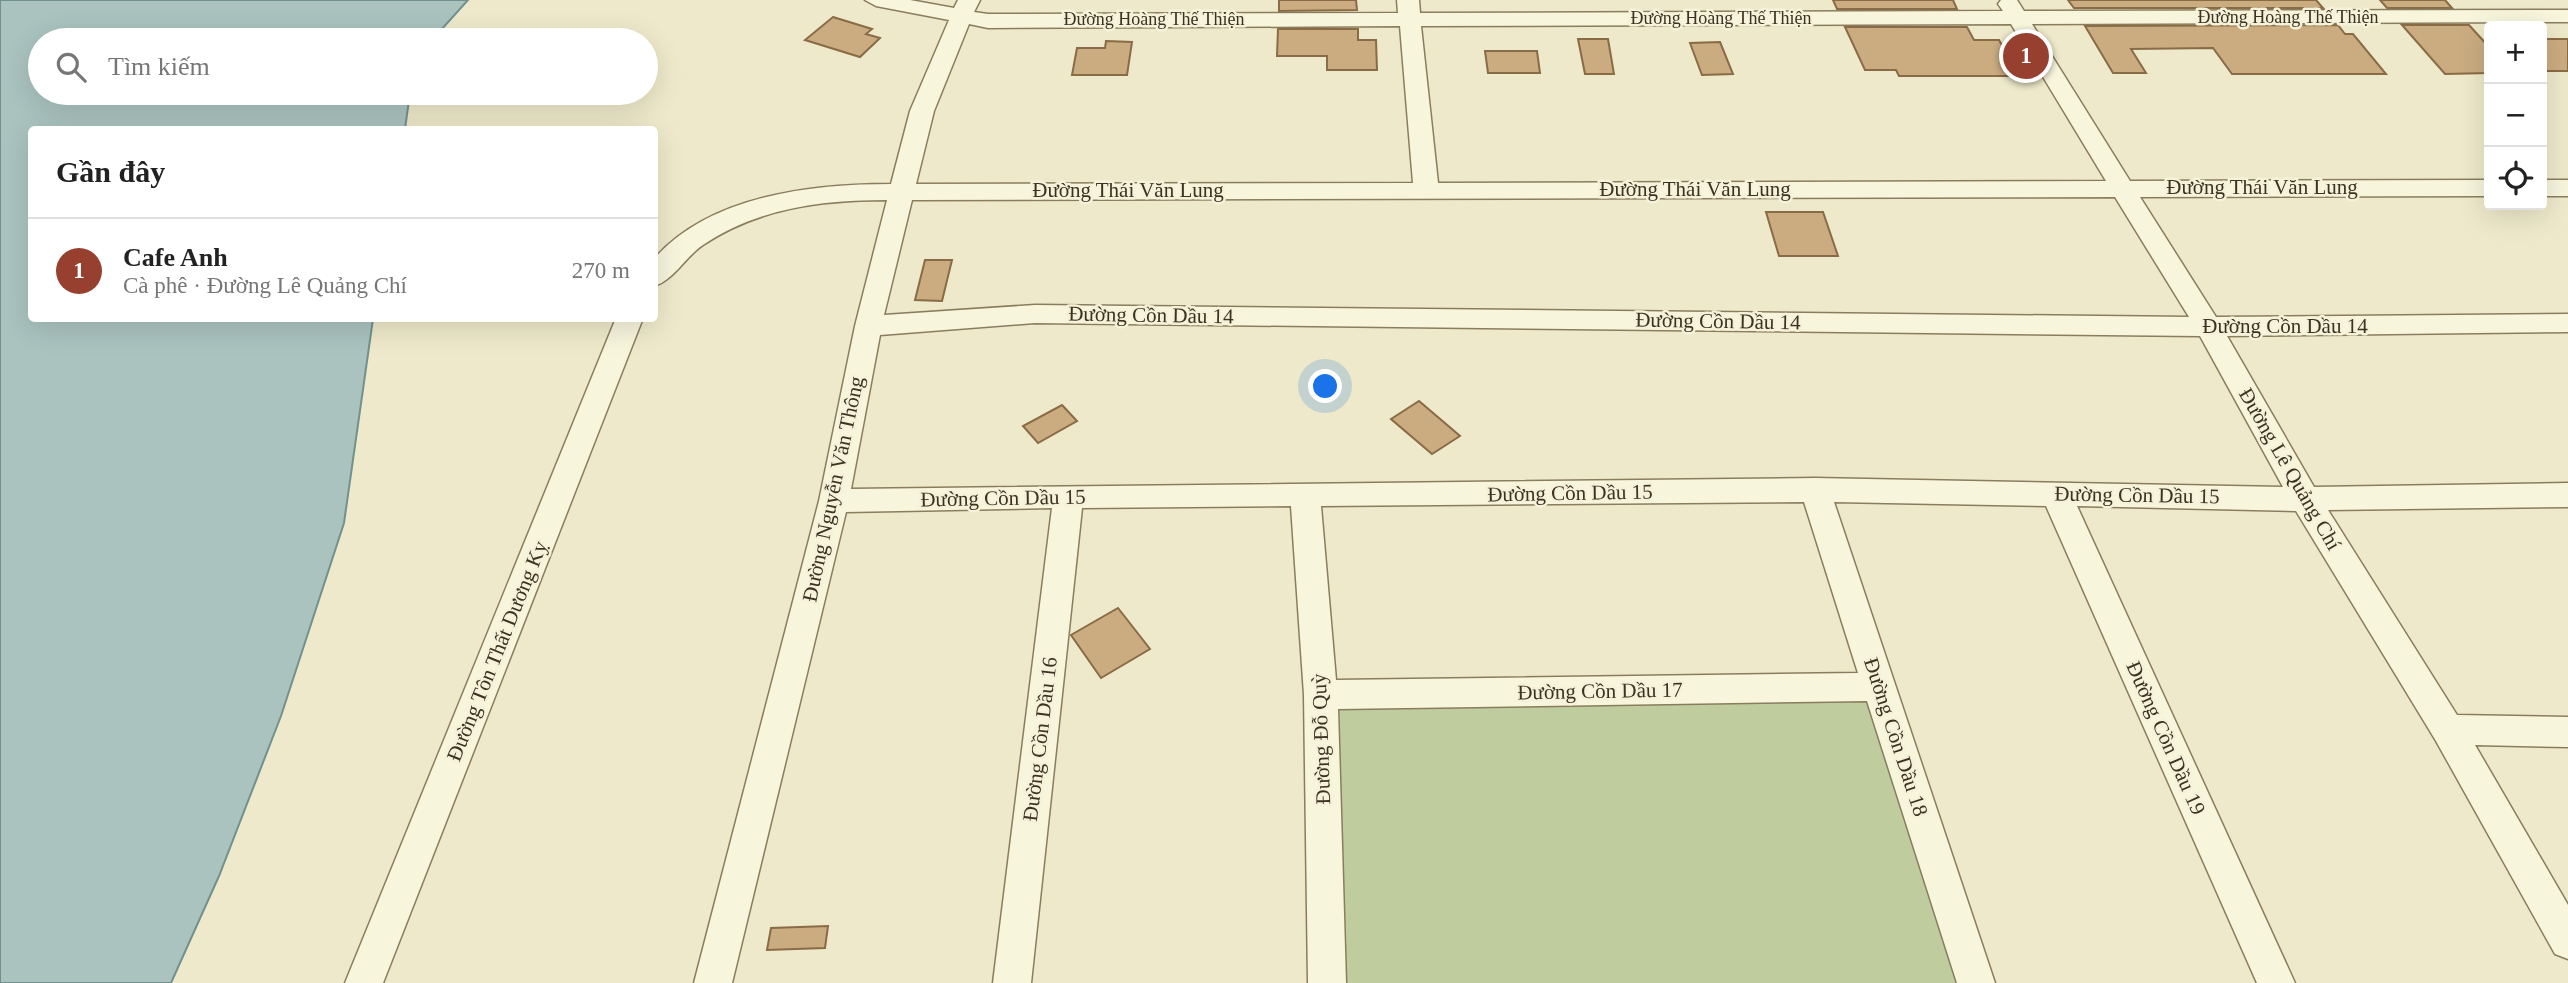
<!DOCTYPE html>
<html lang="vi">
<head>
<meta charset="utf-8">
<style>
  body { margin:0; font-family:Georgia,serif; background:#f6f6f6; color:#222 }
  .controls { position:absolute; right:21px; top:21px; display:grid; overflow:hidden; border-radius:7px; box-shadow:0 7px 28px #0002 }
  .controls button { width:63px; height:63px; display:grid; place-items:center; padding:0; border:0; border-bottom:2px solid #e0e0e0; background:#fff; color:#222; font:35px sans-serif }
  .you { position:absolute; left:1326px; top:387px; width:24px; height:24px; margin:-18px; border:5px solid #fff; border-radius:50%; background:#1a73e8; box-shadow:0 0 0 10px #1a73e833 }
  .badge { display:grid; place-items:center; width:46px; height:46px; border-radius:50%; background:#984030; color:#fff; font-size:23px; font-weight:700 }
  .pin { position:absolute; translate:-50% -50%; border:4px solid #fff; box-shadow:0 2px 7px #0006 }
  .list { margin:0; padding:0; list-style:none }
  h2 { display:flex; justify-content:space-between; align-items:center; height:91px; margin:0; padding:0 28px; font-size:30px }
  h2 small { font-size:23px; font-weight:400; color:#767676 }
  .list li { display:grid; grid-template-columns:46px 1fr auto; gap:21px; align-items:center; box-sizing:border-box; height:105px; padding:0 28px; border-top:2px solid #e0e0e0 }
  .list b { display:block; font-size:26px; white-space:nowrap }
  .list p { margin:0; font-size:23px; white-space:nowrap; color:#767676 }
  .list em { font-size:23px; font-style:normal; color:#767676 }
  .icon { flex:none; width:38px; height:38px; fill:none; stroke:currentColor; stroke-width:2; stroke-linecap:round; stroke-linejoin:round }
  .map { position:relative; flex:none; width:2568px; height:983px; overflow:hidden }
  .search { position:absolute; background:#fff; box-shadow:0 7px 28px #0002; left:28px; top:28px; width:630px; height:77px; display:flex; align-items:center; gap:18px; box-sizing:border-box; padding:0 24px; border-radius:38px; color:#767676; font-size:26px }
  .panel { position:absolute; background:#fff; box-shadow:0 7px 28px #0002; left:28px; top:126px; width:630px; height:196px; border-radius:7px }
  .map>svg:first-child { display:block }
</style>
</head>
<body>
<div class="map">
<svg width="2568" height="983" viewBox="0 0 2568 983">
  <rect width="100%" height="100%" fill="#eee9ca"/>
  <polygon fill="#bfcc9d" points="1879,687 1976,983 1327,983 1321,695"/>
  <polygon fill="#aac3bf" stroke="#71918e" stroke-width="2" points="0,0 468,0 432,40 40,40 40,93 410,93 405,129 32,130 32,318 373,319 344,523 281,716 219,876 171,983 0,983"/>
  <g fill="#cbac81" stroke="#896b45" stroke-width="2">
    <polygon points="1279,0 1356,0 1357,10 1279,11"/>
    <polygon points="1833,0 1953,0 1957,9 1837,9"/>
    <polygon points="2068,0 2316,0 2323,8 2074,8"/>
    <polygon points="2380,0 2445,0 2452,8 2387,8"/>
    <polygon points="833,17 872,29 866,34 880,38 860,57 805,40"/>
    <polygon points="2338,25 2345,34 2353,34 2386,74 2232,74 2213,48 2131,49 2146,73 2113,73 2085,26"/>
    <polygon points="2402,25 2469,25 2489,47 2489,73 2445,74"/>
    <polygon points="1845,27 1967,27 1974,40 1999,40 2019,76 1899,76 1896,70 1865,70"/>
    <polygon points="1278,29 1358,29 1358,40 1376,40 1377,70 1327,70 1327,56 1277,56"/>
    <polygon points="1578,39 1608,39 1614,74 1585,74"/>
    <rect x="2542" y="39" width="26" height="32"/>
    <polygon points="1106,41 1132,42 1127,75 1072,75 1077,48 1105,48"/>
    <polygon points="1720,42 1733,74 1702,75 1690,43"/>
    <polygon points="1485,51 1537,51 1540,73 1488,73"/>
    <polygon points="1766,212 1823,212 1838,256 1779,256"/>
    <polygon points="925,260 952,260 942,301 915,300"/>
    <polygon points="1419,401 1460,436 1432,454 1391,419"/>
    <polygon points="1062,405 1077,421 1038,443 1023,426"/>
    <polygon points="1118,608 1150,649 1101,678 1071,635"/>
    <polygon points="828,926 825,948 767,950 771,928"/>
  </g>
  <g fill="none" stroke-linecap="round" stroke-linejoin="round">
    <defs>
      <g id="minor">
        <path d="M865,0H910L954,8L958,0H980L974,12L988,14L1398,13L1397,0H1419L1420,13L2003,11L1998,4L2001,0H2017L2024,11L2568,10V22L2032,24L2130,181L2489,180V196L2140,197L2216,317L2568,314V332L2227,336L2314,487L2568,483V507L2328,510L2457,715L2568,717V747L2475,745L2568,905V959L2555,954L2436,741L2296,511L2077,506L2295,983H2257L2046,506L1834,502L1995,983H1957L1867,701L1338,709L1346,983H1308L1304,695L1291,506L1082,508L1031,983H993L1052,508L846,512L732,983H694L819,501L855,326L887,200C822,200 758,208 703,245C686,256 673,281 654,286V259C710,195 812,184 891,184L910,111L949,20L876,6ZM969,24L988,28L1400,26L1413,183L916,184L934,111ZM2011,24L2106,181L1438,183L1421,26ZM2115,197L2189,317L1035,305L884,315L912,200ZM1035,323L2200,336L2283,487L1815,478L851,489L880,335ZM1804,502L1858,673L1336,680L1321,506Z"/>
        <rect x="2542" y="180" width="26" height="16"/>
        <polygon points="616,318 643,318 383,983 345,983"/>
      </g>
    </defs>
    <use href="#minor" stroke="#8a7d5e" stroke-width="3"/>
    <use href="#minor" fill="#f8f5dd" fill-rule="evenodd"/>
  </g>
  <g text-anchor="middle" stroke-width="5" stroke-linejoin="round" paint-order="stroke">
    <g font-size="18" fill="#3b3221" stroke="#f5f2d9">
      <text x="2288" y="23">Đường Hoàng Thế Thiện</text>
      <text x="1721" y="24">Đường Hoàng Thế Thiện</text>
      <text x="1154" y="25">Đường Hoàng Thế Thiện</text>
    </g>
    <g font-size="21" fill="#3b3221" stroke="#f5f2d9">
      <text x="2262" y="194">Đường Thái Văn Lung</text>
      <text x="1695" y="196">Đường Thái Văn Lung</text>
      <text x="1128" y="197">Đường Thái Văn Lung</text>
      <text transform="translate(1151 315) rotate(1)" y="7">Đường Cồn Dầu 14</text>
      <text transform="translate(1718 321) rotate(1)" y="7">Đường Cồn Dầu 14</text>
      <text x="2285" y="333">Đường Cồn Dầu 14</text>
      <text transform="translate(2290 469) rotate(60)" y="7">Đường Lê Quảng Chí</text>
      <text transform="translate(833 489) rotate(-78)" y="7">Đường Nguyễn Văn Thông</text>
      <text transform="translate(1570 493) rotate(-1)" y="7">Đường Cồn Dầu 15</text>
      <text transform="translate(2137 495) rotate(1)" y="7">Đường Cồn Dầu 15</text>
      <text transform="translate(1003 498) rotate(-1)" y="7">Đường Cồn Dầu 15</text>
      <text transform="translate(497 651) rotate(-68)" y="7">Đường Tôn Thất Dương Kỵ</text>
      <text transform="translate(1600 691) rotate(-1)" y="7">Đường Cồn Dầu 17</text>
      <text transform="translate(1896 737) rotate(72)" y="7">Đường Cồn Dầu 18</text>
      <text transform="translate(2166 738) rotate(66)" y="7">Đường Cồn Dầu 19</text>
      <text transform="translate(1040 739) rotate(-83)" y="7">Đường Cồn Dầu 16</text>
      <text transform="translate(1321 739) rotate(-92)" y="7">Đường Đỗ Quỳ</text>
    </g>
  </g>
</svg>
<div class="controls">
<button>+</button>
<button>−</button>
<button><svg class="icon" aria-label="locate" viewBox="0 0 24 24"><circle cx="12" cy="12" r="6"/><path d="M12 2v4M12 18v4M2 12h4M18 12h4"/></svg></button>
</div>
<div class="you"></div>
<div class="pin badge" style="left:2026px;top:56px">1</div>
<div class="search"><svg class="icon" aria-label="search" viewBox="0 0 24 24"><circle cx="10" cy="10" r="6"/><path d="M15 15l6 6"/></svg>Tìm kiếm</div>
<section class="panel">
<h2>Gần đây<small></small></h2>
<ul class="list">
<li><span class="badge">1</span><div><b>Cafe Anh</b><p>Cà phê · Đường Lê Quảng Chí</p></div><em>270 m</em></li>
</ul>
</section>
</div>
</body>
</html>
